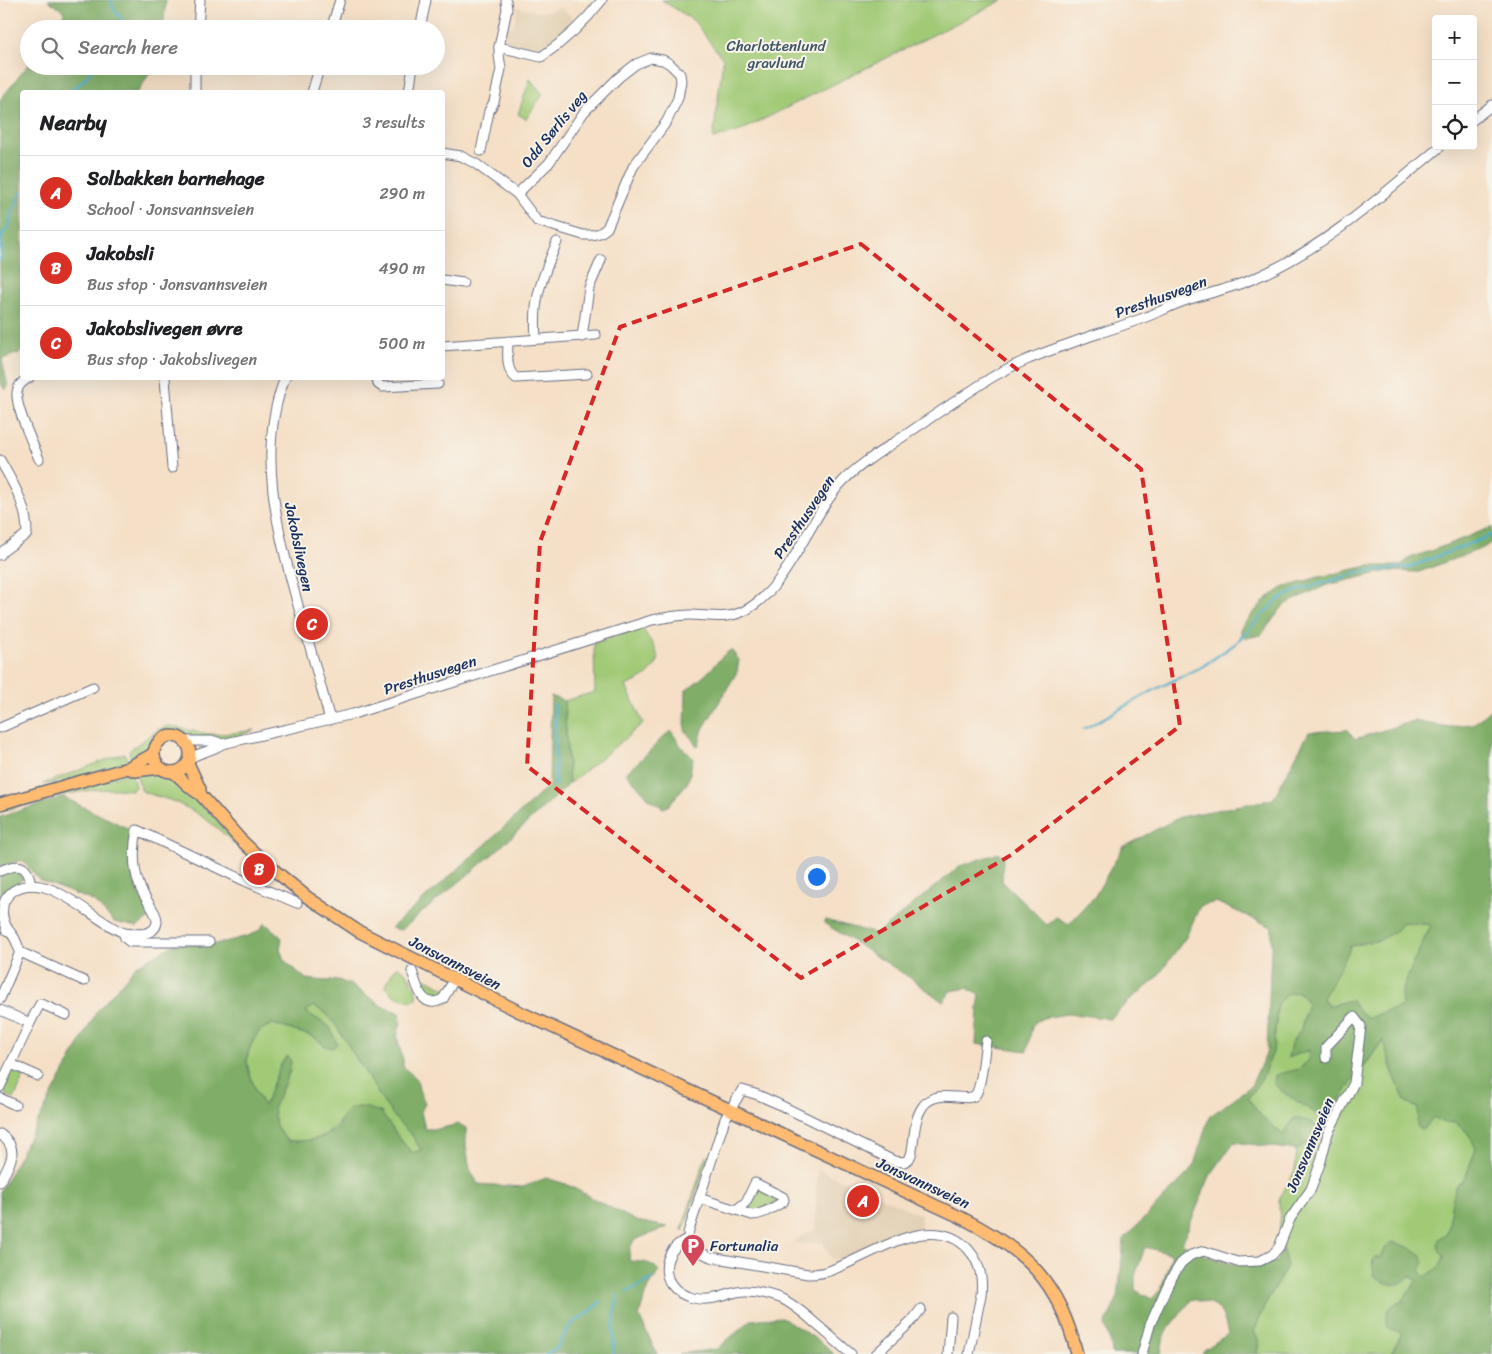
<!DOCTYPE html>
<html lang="en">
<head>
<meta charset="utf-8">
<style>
  body { margin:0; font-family:Sriracha,sans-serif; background:#f2f2f2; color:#202124 }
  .controls { position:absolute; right:15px; top:15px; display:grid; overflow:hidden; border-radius:5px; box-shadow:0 5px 20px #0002 }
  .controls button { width:45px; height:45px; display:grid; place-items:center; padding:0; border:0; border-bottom:1px solid #e0e0e0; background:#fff; color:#202124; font:25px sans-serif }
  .you { position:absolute; left:816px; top:876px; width:18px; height:18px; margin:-12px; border:4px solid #fff; border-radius:50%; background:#1a73e8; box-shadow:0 0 0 8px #1a73e833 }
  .badge { display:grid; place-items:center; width:32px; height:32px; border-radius:50%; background:#d93025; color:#fff; font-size:16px; font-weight:700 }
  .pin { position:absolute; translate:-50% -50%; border:2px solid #fff; box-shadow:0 1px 5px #0006 }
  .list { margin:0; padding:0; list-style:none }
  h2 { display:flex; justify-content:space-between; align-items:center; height:65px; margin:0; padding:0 20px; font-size:21px }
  h2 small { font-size:16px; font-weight:400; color:#757577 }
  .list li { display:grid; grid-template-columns:32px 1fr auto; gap:15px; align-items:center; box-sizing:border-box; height:75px; padding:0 20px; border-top:1px solid #e0e0e0 }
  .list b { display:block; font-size:19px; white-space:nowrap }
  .list p { margin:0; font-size:16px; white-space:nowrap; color:#757577 }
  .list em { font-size:16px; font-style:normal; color:#757577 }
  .icon { flex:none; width:28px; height:28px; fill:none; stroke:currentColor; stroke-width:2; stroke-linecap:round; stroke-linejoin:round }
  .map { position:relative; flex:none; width:1492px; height:1354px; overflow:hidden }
  .search { position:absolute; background:#fff; box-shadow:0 5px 20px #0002; left:20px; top:20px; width:425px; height:55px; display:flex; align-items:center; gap:12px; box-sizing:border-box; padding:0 18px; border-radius:28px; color:#757577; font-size:19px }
  .panel { position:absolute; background:#fff; box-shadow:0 5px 20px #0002; left:20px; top:90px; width:425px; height:290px; border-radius:5px }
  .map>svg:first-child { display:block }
</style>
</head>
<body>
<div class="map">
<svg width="1492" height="1354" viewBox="0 0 1492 1354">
  <rect width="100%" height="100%" fill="#f7f3e8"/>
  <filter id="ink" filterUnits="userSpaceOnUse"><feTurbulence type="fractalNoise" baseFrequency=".02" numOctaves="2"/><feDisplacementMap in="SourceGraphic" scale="10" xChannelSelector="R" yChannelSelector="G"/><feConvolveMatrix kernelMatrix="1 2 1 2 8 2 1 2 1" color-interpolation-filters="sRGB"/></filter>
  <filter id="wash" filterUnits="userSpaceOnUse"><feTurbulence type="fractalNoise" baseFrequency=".0096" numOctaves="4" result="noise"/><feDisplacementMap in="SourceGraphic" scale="20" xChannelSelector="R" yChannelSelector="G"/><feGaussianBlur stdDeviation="1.12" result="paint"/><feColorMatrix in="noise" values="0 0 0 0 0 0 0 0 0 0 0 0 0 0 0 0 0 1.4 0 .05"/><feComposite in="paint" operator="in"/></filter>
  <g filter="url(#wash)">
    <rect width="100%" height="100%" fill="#f5dfc6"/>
    <g fill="#e3d1b6">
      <polygon points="518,7 537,12 549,11 560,7 577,22 542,52 539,52 508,45 505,39 507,27 513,27"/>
      <polygon points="817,1169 921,1215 921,1228 895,1236 838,1261 836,1258 832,1260 828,1251 826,1251 824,1243 806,1244 794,1243 794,1240 815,1229"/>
    </g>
    <g fill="#a1ca77" stroke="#5e7c6a">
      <polygon points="662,0 1003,0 740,131 713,139 723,59 694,21"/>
      <polygon points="530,79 543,94 526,119 518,114"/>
      <path d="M642,628L654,646L659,659C649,677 644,678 626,686L643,723C619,745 593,763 569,784L564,701L595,692L594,643Z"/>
      <path d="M169,726C182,728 195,732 208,734C224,735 239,732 255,730L238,736L216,739L195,737L176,731H166L159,733L156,736L143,754L132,761L57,783L43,784L121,754L124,753L128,760L131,759L129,751L131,749L159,729Z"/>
      <path d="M123,774C166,770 185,785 212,815C224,828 234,840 244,854C225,834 205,815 179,804C167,798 153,796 142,791L136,774L132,775L135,787L132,790C86,785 44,800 0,812V809Z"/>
      <polygon points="1404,922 1431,925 1414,961 1403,1006 1368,1018 1358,1010 1351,1000 1328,1006 1323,998 1349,947 1367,942 1378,941 1394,932"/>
      <path d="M398,967C410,973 415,985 417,998L414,1001C403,1000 390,996 385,985L394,970Z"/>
      <polygon points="417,975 418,975 445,988 445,991 437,999 425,996"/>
      <path d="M1299,992L1308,1003L1301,1029L1291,1044L1288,1058L1309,1050L1308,1061L1299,1069L1274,1084L1283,1092L1323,1117L1365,1066L1383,1040L1393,1073L1405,1101L1442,1122L1456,1123L1468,1133L1476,1148L1465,1179L1456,1186L1451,1206L1449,1227L1446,1234L1439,1239L1438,1244C1440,1248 1443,1252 1444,1256C1446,1264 1431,1273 1425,1278L1419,1270L1385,1248L1381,1258L1409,1276L1417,1280L1402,1302V1333L1391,1354H1257L1259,1341L1254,1332L1263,1309L1287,1266L1282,1248L1280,1228L1279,1200L1295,1170L1297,1150L1321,1133L1294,1118L1283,1135L1261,1116L1248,1098L1262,1078L1273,1052L1278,1003L1289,993Z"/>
      <path d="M313,1006L325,1012L335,1024L384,1103L400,1124L412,1135L421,1150L412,1153L398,1137L391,1126L350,1109C329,1135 321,1143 287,1141L276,1126L273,1109L290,1071L281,1064L264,1107C258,1097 248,1073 247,1061C247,1052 253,1039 259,1032C262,1028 269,1026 273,1024L314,1037L325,1046L306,1012Z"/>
      <polygon points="16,1069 25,1074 14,1099 5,1094 4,1089 11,1071"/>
      <polygon points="706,1156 708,1157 683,1231 682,1229"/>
      <polygon points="759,1188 778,1198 778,1201 758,1211 751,1212 744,1208 756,1189"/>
    </g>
    <g fill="#80ae68" stroke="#4e6e63" fill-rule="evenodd">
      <polygon points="48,0 166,0 163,29 56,29 65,12"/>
      <polygon points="29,64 29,66 154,66 138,92 22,92 22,352 2,359 8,387 5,390 0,382 0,100"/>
      <polygon points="1492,527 1492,542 1483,548 1419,572 1388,571 1327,585 1298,598 1284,605 1261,635 1246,638 1241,636 1241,627 1266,599 1283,588 1319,577 1368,566 1400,566 1410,558 1436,549"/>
      <path d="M731,650L739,660L737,672L703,729L698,747L685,730L686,690C693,684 702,679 708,672C718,663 719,657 731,650Z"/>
      <polygon points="551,696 564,701 569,784 493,854 401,930 391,928 485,845 549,786"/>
      <path d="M1492,708V1354H1391L1402,1333L1388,1328C1385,1315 1387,1304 1402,1302L1417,1280L1409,1276C1399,1290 1384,1284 1374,1275L1372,1260L1375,1257L1381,1258L1385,1248L1391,1242C1405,1246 1420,1248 1424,1262L1420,1270L1425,1277C1432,1272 1443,1266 1444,1256L1440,1251L1438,1244L1439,1239L1446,1234L1449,1227L1451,1206L1456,1186L1465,1179L1476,1148L1468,1133L1456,1123L1442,1122L1433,1117L1423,1130L1417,1126L1418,1108L1405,1101L1393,1073L1383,1040L1337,1103L1323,1118L1283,1092L1274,1084L1275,1075L1299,1069L1308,1061L1309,1050L1288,1058L1291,1044L1301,1029L1308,1003L1299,992L1289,993L1278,1003L1273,1052L1262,1078L1248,1098L1261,1116L1283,1135L1294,1118C1306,1120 1316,1122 1321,1133L1297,1150L1234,1142L1210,1176L1182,1243C1215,1261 1239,1271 1276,1262L1282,1248L1287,1266L1263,1309L1254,1332L1259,1341L1257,1354H1202L1204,1350L1228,1334C1221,1306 1220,1306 1192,1299L1164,1335L1161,1354H1112L1111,1344L1105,1325L1118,1297L1124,1239L1193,1168L1209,1117L1251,1086L1267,1051L1272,927L1216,902L1200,906L1186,937L1155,980L1131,999L1110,1019L1084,1015L1067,1014L1043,1018L1037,1021L1032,1026L1027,1051L976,1044L978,1008L980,995L967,988L951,991L943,1002L912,979L824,923L825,920L877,934L960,866L999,853L1003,857L1002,881L1047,925L1056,917L1069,924L1095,896L1123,847L1180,817L1273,799L1309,732L1348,730L1355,739L1413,721L1450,727L1475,723ZM1404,922L1431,925L1414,961L1401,994L1402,1006L1368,1018L1358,1010L1351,1000L1328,1006L1323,998L1349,951V947L1367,942L1378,941L1394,932ZM1145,1247L1172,1254L1161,1289L1152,1299L1135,1290V1276Z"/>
      <polygon points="671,731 681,746 693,758 688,782 668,806 663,808 648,798 646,795 626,773 649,752 663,737"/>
      <polygon points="63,797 131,830 131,863 136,886 151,917 137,927 114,922 93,901 39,880 22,860 0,867 0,817"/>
      <polygon points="12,870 19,873 23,879 0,901 0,877"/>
      <path d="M265,923L282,938L280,949L284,960L306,979L326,981L338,980L349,984L384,1007L400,1013L401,1022L397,1037L403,1060V1067L417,1079L419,1090L425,1103L421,1112L425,1129H438L459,1124L466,1128V1147L470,1169L478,1184L523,1187L546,1178L566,1184L636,1221L668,1227L634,1240L630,1248L629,1261C642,1262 651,1261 659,1271L646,1292L639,1316L657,1354H0V1192L97,1011L137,965L175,944H217L248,936L258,931ZM313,1006L325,1012L335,1024L384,1103L400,1124L412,1135L421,1150L412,1153L398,1137L381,1112C372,1110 360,1104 350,1109C345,1112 341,1120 338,1125C325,1140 305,1142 287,1141L276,1126L273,1109L290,1070L291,1061L287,1056L281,1064L264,1106C258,1097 247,1072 247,1061C247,1052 253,1039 259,1032C263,1028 269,1026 273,1024L314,1037L325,1046L332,1048L337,1044L330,1027L306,1012Z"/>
      <polygon points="782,1317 825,1345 834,1354 679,1354 717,1349 751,1320"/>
    </g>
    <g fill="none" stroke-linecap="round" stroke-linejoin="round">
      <g stroke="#4badca" stroke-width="2.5">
        <path d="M112,0C110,9 117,12 122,19V29"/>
        <path d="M68,92C77,87 90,77 92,66"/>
        <path d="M0,260L2,253V235C10,227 10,222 11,211L15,206L19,196L22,192"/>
        <polyline points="555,704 555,786"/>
        <polyline points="1084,729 1156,689 1203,666 1235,644 1277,600 1299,590 1361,572 1410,567 1492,535"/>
        <polyline points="627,1292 652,1279"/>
        <polyline points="617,1295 618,1295"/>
        <polyline points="545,1354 556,1349 570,1325 592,1310 601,1301"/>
        <polyline points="614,1354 613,1328 617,1299"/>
      </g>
    </g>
  </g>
  <g filter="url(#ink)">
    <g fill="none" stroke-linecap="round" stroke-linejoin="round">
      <defs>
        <g id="minor">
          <path d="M506,1L507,9L499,47L541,57C565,41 585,22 602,0"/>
          <polyline points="198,29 200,0"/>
          <polyline points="331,29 340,0"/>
          <polyline points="420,29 426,0"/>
          <polyline points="195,92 195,66"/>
          <polyline points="312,92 320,66"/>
          <polyline points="409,92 413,66"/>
          <polyline points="1473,120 1492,105"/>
          <polyline points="481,151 489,111 494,102 501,69 499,55 499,47"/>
          <polyline points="442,153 461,156 476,164 517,194 537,221 583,235 592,235 600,233 607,228 633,167 667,121 678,98 681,81 680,74 670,64 663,60 651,58 636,64 618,78 584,112 549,163 517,194"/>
          <polyline points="442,280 463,283"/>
          <polyline points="582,337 589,288 601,260"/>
          <path d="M536,339C535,325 535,309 538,295C542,277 550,259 557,242"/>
          <path d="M508,341C508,353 505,370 516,378L587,374"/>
          <polyline points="442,346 596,335"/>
          <path d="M29,378C23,381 18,385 17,392C15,407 33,444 39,459"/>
          <polyline points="165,378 172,468"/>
          <path d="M285,378C255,452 279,535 299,609C310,646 320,683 330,720"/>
          <polyline points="377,378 378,384 382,387 438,384"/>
          <path d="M0,460C14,485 27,505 27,534L3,551L0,555"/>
          <polyline points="0,728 93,687"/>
          <polyline points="185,741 215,741 222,744"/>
          <path d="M190,758C200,752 213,751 222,744L353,714L652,620C665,618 677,615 690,615C708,615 724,620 742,612C789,590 808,518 843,481C861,463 883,450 904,436C930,418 957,400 983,383C1016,361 1052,350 1088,337C1109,330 1131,323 1151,315C1163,310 1175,304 1187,300C1209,293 1233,288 1255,278C1325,248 1383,194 1441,146"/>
          <path d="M0,871C17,863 28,863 31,885"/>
          <path d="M6,930C14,933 17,943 20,952"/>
          <path d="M10,932C4,924 1,916 3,906C4,900 8,895 13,891C47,868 93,921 124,933L125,938L130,942H209"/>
          <path d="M124,933C135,934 155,937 157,922C158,913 143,897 140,887C133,869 133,849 137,830L245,881L297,903"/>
          <path d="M412,971C417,985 421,1011 443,999L454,980"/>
          <polyline points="0,999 20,952 84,981"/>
          <polyline points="0,1010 30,1023 40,1004 44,1005 66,1015"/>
          <polyline points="11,1064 38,1076"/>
          <polyline points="0,1087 30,1023"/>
          <polyline points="0,1098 15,1105"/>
          <path d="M0,1134C21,1149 10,1164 0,1182"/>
          <path d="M699,1198L752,1215C763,1215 773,1207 783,1202L784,1200L783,1197L755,1183L746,1202L736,1210"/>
          <path d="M689,1238C678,1243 672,1248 668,1259C665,1267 666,1277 671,1284C682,1299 702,1302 720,1297C728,1295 736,1291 745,1291C757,1291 771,1295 782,1299C795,1305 806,1315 816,1324C828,1334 839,1344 851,1354"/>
          <polyline points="876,1354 911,1322 921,1309"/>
          <polyline points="948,1354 951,1317"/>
          <path d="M969,1354L981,1295C983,1278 980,1262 968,1249C932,1210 872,1255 834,1269C826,1273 817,1274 808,1274L711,1257C700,1253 689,1245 688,1233L725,1119L742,1090L758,1095L776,1103L894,1161L904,1162L909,1159L911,1155C915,1139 913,1120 923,1106C938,1086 969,1105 976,1094C982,1085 984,1053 986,1041"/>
          <polyline points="1142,1354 1150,1325 1169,1282 1181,1263 1191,1255 1204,1251 1237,1262 1260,1261 1272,1255 1279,1247 1290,1219 1311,1189 1321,1161 1328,1133 1354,1083 1361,1026 1354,1017 1326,1047 1326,1058"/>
        </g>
        <g id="major">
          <circle cx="172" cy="754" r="18"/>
          <polyline points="188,763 200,789 200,794"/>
          <polyline points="128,768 135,771 161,768"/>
          <path d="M173,772C183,779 189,789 200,794L239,838L263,861L307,897L358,931L520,1012L960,1217C1026,1250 1059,1281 1077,1354"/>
          <path d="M0,804L128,768C136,762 145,759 153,754"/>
        </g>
      </defs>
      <use href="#minor" stroke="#676d82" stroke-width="11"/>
      <use href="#major" stroke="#676d82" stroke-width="14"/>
      <use href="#minor" stroke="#fff" stroke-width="9"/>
      <use href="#major" stroke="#febb71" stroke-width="11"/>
    </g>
  </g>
  <path fill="none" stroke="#d62828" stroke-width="4" stroke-dasharray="10 6" stroke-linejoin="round" d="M861,244L1141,469L1180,726L1011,855L801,978L527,766L540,542L620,327Z"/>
  <defs>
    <symbol id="parking-pin" viewBox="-11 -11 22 30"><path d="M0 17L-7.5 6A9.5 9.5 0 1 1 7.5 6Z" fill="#d1495b" stroke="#f7f3e8"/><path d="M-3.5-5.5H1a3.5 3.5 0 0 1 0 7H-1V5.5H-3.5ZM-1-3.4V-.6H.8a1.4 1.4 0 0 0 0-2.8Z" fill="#fff"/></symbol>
  </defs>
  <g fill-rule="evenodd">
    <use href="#parking-pin" x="679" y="1232" width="28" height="38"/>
  </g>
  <g text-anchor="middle" stroke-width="4" stroke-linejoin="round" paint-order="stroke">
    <g font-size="15" fill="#3c5664" stroke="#f7f3e8">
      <text x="776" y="51">Charlottenlund<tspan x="776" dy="17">gravlund</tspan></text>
    </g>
    <g font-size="15" fill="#1b2f5e" stroke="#f7f3e8">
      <text transform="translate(554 129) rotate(-51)" y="5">Odd Sørlis veg</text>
      <text transform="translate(1161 297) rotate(-20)" y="5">Presthusvegen</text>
      <text transform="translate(804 517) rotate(-56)" y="5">Presthusvegen</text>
      <text transform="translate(299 547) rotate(78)" y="5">Jakobslivegen</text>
      <text transform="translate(430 675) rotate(-18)" y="5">Presthusvegen</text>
      <text transform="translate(455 963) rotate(27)" y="5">Jonsvannsveien</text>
      <text transform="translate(1310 1145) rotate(-67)" y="5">Jonsvannsveien</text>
      <text transform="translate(923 1183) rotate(25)" y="5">Jonsvannsveien</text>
    </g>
    <g font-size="15" fill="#1b2f5e" stroke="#f7f3e8" text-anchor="start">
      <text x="710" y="1251">Fortunalia</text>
    </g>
  </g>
</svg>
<div class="controls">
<button>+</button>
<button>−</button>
<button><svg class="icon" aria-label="locate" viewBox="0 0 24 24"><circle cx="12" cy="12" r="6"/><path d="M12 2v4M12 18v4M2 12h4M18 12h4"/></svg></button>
</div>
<div class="you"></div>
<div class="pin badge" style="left:863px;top:1201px">A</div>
<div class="pin badge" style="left:259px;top:869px">B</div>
<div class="pin badge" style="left:312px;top:624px">C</div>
<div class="search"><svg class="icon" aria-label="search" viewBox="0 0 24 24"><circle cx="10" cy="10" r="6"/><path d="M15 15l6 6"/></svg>Search here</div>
<section class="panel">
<h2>Nearby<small>3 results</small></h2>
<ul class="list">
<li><span class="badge">A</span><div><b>Solbakken barnehage</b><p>School · Jonsvannsveien</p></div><em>290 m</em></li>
<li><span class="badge">B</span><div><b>Jakobsli</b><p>Bus stop · Jonsvannsveien</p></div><em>490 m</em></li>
<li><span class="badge">C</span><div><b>Jakobslivegen øvre</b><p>Bus stop · Jakobslivegen</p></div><em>500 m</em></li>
</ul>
</section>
</div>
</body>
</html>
